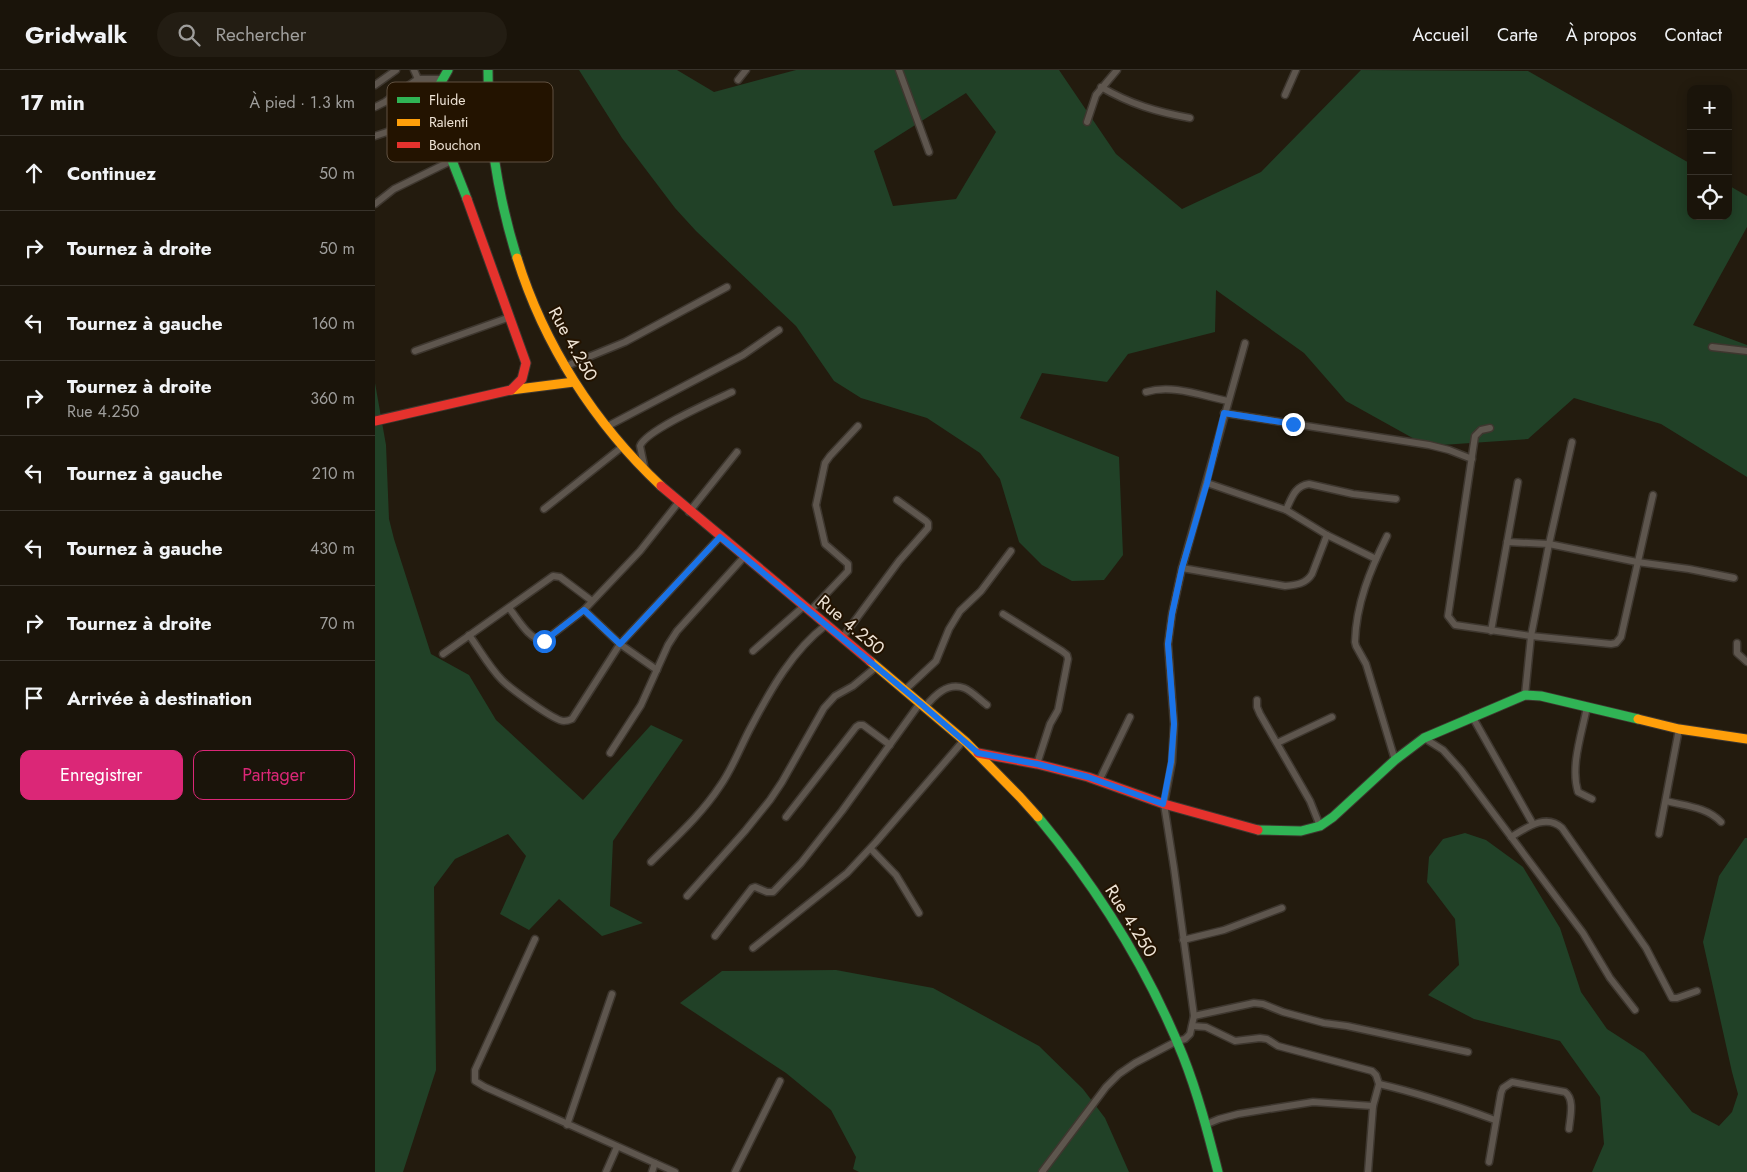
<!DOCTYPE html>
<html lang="fr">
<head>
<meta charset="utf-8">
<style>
  body { margin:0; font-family:Jost,sans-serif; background:#231d13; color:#f1f3f6 }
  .controls { position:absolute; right:15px; top:15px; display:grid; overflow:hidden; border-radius:10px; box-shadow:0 2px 12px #0003 }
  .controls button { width:45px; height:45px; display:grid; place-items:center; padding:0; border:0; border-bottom:1px solid #38332b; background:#1a140a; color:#f1f3f6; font:25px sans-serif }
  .stop { position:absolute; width:15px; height:15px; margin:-11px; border:4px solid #1a73e8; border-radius:50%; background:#fff }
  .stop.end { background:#1a73e8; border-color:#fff; box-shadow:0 1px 5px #0008 }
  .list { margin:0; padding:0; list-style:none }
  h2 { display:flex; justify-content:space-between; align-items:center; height:65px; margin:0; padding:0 20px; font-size:21px }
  h2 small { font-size:16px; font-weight:400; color:#9f9e9c }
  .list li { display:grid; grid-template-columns:32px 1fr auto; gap:15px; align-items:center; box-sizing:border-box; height:75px; padding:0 20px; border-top:1px solid #38332b }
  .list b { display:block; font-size:19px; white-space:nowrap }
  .list p { margin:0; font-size:16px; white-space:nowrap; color:#9f9e9c }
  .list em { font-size:16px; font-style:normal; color:#9f9e9c }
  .actions { display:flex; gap:10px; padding:15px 20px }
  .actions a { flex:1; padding:11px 0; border:1px solid #db2777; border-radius:10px; text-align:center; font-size:18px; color:#db2777 }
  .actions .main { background:#db2777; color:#fff }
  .icon { flex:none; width:28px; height:28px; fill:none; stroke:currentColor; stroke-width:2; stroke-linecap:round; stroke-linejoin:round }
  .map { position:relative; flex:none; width:1372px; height:1102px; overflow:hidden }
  header { display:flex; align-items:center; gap:30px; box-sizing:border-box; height:70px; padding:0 25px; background:#1a140a; border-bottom:1px solid #38332b }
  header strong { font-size:24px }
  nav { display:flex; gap:28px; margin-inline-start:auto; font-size:18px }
  .search { width:350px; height:45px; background:#231d13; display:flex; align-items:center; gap:12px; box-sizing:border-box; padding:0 18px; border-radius:28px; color:#9f9e9c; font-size:19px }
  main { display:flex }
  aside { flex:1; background:#1a140a }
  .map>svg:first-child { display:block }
</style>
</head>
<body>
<header>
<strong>Gridwalk</strong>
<div class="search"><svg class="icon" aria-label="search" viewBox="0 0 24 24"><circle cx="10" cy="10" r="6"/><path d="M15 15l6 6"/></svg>Rechercher</div>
<nav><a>Accueil</a><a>Carte</a><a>À propos</a><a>Contact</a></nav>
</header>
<main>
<aside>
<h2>17 min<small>À pied · 1.3 km</small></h2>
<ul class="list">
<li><svg class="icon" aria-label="ahead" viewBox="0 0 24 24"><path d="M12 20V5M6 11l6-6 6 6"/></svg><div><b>Continuez</b></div><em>50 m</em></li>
<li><svg class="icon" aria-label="right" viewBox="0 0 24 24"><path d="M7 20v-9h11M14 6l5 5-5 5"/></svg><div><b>Tournez à droite</b></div><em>50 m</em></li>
<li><svg class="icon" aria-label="left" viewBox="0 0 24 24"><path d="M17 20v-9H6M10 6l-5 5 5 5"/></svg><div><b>Tournez à gauche</b></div><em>160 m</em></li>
<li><svg class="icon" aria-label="right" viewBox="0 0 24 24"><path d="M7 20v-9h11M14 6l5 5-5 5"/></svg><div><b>Tournez à droite</b><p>Rue 4.250</p></div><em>360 m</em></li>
<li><svg class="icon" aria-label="left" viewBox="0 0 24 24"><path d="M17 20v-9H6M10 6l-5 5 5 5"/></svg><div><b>Tournez à gauche</b></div><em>210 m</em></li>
<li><svg class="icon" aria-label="left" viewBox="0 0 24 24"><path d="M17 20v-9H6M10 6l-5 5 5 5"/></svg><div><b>Tournez à gauche</b></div><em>430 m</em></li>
<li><svg class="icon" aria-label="right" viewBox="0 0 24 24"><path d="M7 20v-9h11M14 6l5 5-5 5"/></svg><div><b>Tournez à droite</b></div><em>70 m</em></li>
<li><svg class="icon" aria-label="arrive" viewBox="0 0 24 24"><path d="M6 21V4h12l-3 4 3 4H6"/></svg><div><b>Arrivée à destination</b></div></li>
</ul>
<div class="actions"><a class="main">Enregistrer</a><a>Partager</a></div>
</aside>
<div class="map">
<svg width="1372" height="1102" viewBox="0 0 1372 1102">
  <rect width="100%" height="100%" fill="#231b0e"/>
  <g fill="#214127" fill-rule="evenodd">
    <path d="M204,0H302L339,22L421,0H684L741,84L807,139L886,102L986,0L1153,1L1316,94V146H1353V115L1372,126V157L1318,255L1372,275V407L1286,354L1199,328L1153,369L1052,376L971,331L929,283L841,220L840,262L753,284L732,312L667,303L645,348L744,387L748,485L729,510L697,511L667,495L644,472L625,409L605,383L552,348L486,328L459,311L421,256L321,161L300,138L247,68ZM591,23L621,62L581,129L518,136L499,81Z"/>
    <polygon points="0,313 11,375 14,449 19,469 56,584 94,605 121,650 208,730 276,655 308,670 238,771 235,836 268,853 227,866 184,829 154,860 125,844 151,786 133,764 80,789 59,817 61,1000 28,1102 0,1102"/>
    <polygon points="1090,763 1111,770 1148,797 1185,858 1206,922 1232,959 1269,983 1317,1042 1344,1056 1357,1042 1363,1024 1357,1002 1328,872 1344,806 1370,768 1372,768 1372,1102 1217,1102 1229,1074 1225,1027 1185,971 1099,949 1053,925 1084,895 1080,849 1052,812 1054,787 1068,769"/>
    <polygon points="461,900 558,918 664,976 708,1019 730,1048 754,1102 484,1102 478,1099 481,1087 456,1040 411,1003 305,933 347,901"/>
  </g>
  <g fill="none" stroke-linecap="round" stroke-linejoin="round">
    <defs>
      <g id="street">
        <polyline points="39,0 43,9"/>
        <polyline points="524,0 554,82"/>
        <polyline points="363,10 371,0"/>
        <polyline points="0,15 21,0"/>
        <path d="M726,17C755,34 782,42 815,48"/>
        <polyline points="910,25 921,0"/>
        <polyline points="0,37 10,32 43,9 67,9"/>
        <polyline points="712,52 721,25 742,0"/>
        <polyline points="0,66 15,61 33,48 62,38"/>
        <polyline points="0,134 19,119 78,90"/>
        <polyline points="1337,277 1372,281"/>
        <polyline points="40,281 135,247"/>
        <polyline points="189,297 250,272 352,217"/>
        <path d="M771,322C798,314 827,326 853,331"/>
        <polyline points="849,343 1054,375 1074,380 1097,389"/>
        <polyline points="231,357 368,285 404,260"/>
        <polyline points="1115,358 1106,360 1100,366 1073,546 1080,555 1156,566 1236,574 1241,573 1246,567 1278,425"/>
        <path d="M270,400L265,376C271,360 340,330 357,322"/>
        <polyline points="832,413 911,440 952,465 1001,489"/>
        <polyline points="169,439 247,377"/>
        <path d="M911,440C917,427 920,416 934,414L978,424L1021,429"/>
        <polyline points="314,442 362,382"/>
        <path d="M1012,466C995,500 981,534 980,572L981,576L991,594L1020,690"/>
        <polyline points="1132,472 1174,474 1262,492 1314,499 1359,508"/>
        <path d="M807,498L910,516C921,515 931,514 937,504L952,465"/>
        <path d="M134,538C143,549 154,570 169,571L209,540L265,481L303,433"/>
        <polyline points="209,540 245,574 282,600"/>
        <polyline points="435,541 473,501 473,494 450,474 441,435 450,393 455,386 483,356"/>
        <polyline points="628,544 687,581 692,585 693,589 683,640 675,654 662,694"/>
        <polyline points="1116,561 1143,412"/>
        <path d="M94,565C105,580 114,597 127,610C135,618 179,651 189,651C191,651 195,650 197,649L245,574L345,467"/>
        <polyline points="467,568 524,491 553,458 553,453 551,451 522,430"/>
        <polyline points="1362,573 1362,583 1372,592"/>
        <polyline points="378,581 429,536"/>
        <polyline points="68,584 178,506 185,507 217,531"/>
        <polyline points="530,620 561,591 574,559 585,541 606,521 636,481"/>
        <polyline points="1150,625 1156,566 1174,474 1197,372"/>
        <polyline points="882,630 882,637 885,644 935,731 945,756"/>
        <path d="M550,637C559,626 572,612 589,618C597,621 605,630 612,635"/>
        <path d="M1212,637C1207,663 1195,696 1203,722L1217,729"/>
        <polyline points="1097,646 1158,754"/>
        <polyline points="1049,668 1068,680 1086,700 1208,863 1235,908 1260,940"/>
        <polyline points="902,673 957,647"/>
        <polyline points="235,683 266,635 293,575 302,561 369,487"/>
        <polyline points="724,711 755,647"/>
        <path d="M1291,731C1311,736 1332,737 1346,752"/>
        <polyline points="411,747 481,657 484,655 488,655 515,675"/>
        <polyline points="1284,764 1304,659"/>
        <path d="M1136,767C1151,758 1171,743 1187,758L1271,878L1297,928H1302L1322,921"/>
        <polyline points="496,779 521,805 544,843"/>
        <path d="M276,792C300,768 326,745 345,716C358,698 366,675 377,655C396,619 418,580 451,555"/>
        <polyline points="312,826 370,761 395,730 407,712 449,638 460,626 478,616 501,597"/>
        <polyline points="340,866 377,818 380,817 392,822 398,822 426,793 467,741 545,633"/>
        <polyline points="160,869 100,1000 100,1011 110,1017 300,1102"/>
        <polyline points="808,870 849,860 907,838"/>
        <polyline points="378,878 472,803 501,772 589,670"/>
        <polyline points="819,946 879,933 888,934 908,942 949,953 972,956 1093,982"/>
        <polyline points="817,956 831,957 860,971 885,968 892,969 903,976 997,1001 1001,1005 1004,1014 998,1036 993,1102"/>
        <path d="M1004,1014C1044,1023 1082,1036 1120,1050"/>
        <polyline points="832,1054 844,1049 863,1044 938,1032 998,1036"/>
        <polyline points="192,1055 237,924"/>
        <path d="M1114,1092L1126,1023L1128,1018L1137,1012L1190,1022C1200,1029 1195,1048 1194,1059"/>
        <polyline points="231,1102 242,1077"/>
        <polyline points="277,1102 280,1093"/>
        <polyline points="360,1102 405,1011"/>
        <polyline points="667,1102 731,1017 744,1004 760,993 802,971 810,969 815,964 819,946 799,798 789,734 797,692 799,654 793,574 797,544 807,498 870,273"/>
      </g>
      <g id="fast">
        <path d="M73,0C70,6 64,14 62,21C56,46 83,104 92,129"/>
        <path d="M113,0C113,64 123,127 142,188"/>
        <path d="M663,747C723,819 773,899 808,986C823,1024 833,1063 843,1102"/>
        <polyline points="883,760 926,761 945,756 958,747 1020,690 1049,668 1150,625 1166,626 1263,649"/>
      </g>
      <g id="slow">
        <path d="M142,188C169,275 220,354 286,416"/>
        <polyline points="136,320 199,312"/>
        <polyline points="495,591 591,672 645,727 663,747"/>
        <polyline points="1263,649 1304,659 1372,669"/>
      </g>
      <g id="jam">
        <polyline points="0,351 136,320 147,309 151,293 92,129"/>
        <polyline points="286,416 495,591"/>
        <polyline points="603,683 662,694 713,707 789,734 883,760"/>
      </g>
    </defs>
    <use href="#street" stroke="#3e372f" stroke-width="9"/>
    <use href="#fast" stroke="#3e372f" stroke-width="11"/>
    <use href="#slow" stroke="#3e372f" stroke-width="11"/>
    <use href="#jam" stroke="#3e372f" stroke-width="11"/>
    <use href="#street" stroke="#5e564e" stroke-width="6"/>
    <use href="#fast" stroke="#30b455" stroke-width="9"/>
    <use href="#slow" stroke="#ff9f0a" stroke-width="9"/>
    <use href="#jam" stroke="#e5322d" stroke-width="9"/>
  </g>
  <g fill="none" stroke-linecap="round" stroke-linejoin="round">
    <polyline stroke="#1a73e8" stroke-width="6" points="169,571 209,540 245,574 345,467 545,633 603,683 662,694 713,707 788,734 796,692 799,654 793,574 797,544 807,498 832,413 849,343 918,354"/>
  </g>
  <g text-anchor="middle" stroke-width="4" stroke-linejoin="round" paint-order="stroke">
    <g font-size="18" fill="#eee3d5" stroke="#231300">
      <text transform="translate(198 274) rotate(61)" y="6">Rue 4.250</text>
      <text transform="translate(476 555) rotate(40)" y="6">Rue 4.250</text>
      <text transform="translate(756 851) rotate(58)" y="6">Rue 4.250</text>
    </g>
  </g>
  <rect x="12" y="12" width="166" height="80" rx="8" fill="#231300" stroke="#605140" stroke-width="1"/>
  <rect x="22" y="27" width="23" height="6" fill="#30b455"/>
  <rect x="22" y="49" width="23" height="7" fill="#ff9f0a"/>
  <rect x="22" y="72" width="23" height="6" fill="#e5322d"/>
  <g font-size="14" fill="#eee3d5">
    <text x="54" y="35">Fluide</text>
    <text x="54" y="57">Ralenti</text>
    <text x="54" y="80">Bouchon</text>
  </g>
</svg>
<div class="controls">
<button>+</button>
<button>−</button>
<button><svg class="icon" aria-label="locate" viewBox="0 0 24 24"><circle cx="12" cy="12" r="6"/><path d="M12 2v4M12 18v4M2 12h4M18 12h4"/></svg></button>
</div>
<div class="stop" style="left:169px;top:571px"></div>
<div class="stop end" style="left:918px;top:354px"></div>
</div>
</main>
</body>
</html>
